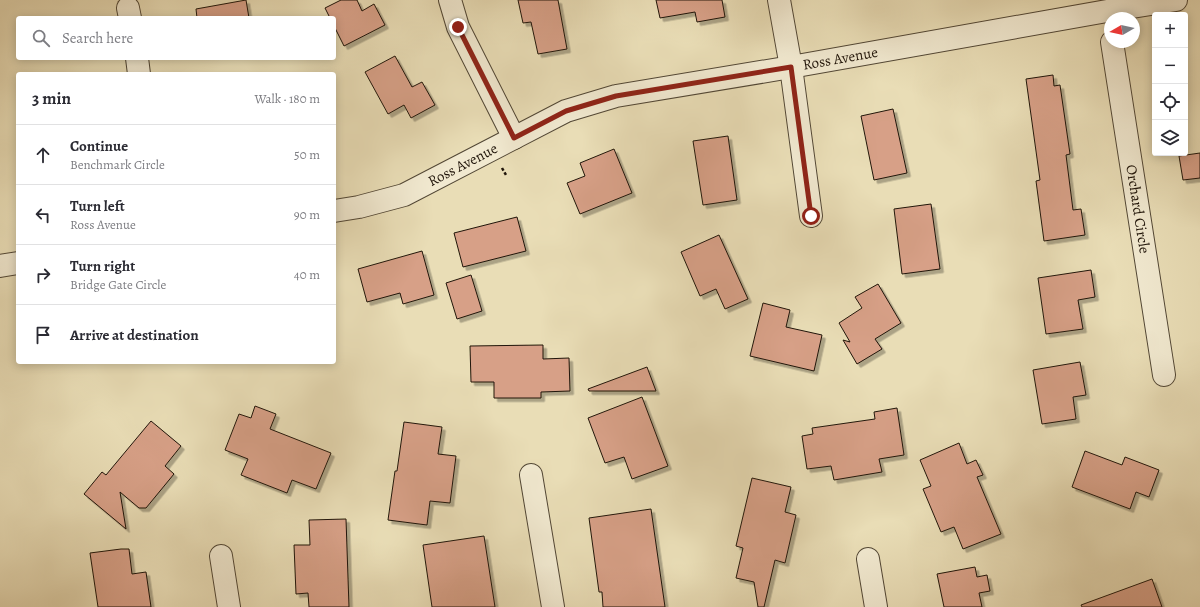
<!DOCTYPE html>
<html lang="en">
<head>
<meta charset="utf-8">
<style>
  body { margin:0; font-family:Alegreya,serif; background:#f2f2f3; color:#2b2b33 }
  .controls { position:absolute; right:12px; top:12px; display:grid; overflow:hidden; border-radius:4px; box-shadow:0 2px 10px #0003 }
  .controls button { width:36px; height:36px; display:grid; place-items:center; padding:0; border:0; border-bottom:1px solid #e1e1e2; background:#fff; color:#2b2b33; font:20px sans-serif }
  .compass { position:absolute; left:1104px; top:12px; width:36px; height:36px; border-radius:50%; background:#fff; box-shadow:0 2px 10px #0003; rotate:261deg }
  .stop { position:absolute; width:12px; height:12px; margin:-9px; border:3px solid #8f2418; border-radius:50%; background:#fff }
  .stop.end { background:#8f2418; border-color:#fff; box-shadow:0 1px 4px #0008 }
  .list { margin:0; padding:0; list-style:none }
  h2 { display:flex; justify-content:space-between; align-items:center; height:52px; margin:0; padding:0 16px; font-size:17px }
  h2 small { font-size:13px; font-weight:400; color:#7c7c81 }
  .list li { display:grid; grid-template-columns:26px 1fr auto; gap:12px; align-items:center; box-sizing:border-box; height:60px; padding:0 16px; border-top:1px solid #e1e1e2 }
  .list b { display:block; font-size:15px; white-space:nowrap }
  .list p { margin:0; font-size:13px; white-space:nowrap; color:#7c7c81 }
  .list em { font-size:13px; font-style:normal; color:#7c7c81 }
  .icon { flex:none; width:22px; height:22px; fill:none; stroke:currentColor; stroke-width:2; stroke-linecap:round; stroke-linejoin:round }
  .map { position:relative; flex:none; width:1200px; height:607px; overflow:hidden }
  .search { position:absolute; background:#fff; box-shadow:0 2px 10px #0003; left:16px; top:16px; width:320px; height:44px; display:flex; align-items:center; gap:10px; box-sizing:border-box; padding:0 14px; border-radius:4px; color:#7c7c81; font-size:15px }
  .panel { position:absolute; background:#fff; box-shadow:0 2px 10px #0003; left:16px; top:72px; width:320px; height:292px; border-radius:4px }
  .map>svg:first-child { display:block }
</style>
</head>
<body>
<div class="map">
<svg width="1200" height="607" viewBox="0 0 1200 607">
  <defs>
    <filter id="shadow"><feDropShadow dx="3.5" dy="3.5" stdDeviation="0" flood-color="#0004"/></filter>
  </defs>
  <rect width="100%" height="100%" fill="#e9ddb6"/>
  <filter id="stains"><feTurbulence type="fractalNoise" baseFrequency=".005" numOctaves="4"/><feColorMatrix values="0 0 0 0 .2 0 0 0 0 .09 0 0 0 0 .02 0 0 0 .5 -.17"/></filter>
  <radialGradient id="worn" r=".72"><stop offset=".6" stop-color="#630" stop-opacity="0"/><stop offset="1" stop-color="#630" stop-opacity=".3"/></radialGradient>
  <g fill="#d7a087" stroke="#20150a" filter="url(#shadow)">
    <polygon points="246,0 249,18 197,18 196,9"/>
    <polygon points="341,0 357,0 362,11 374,4 385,25 344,46 334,26 334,18 330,18 325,8"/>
    <polygon points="518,0 558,0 567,49 538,54 531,22 523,23"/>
    <polygon points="656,0 722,0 725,17 697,22 695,12 660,18"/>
    <polygon points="395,56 412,87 422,82 435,105 411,118 404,105 388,114 365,72"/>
    <polygon points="1053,75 1054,86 1060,85 1070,154 1066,155 1073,210 1081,209 1085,235 1044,241 1036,181 1040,180 1026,79"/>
    <polygon points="893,109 907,173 874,180 861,116"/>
    <polygon points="728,136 737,200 703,205 693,141"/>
    <polygon points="614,149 632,193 580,214 567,183 585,176 580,163"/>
    <polygon points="1200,153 1200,178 1183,180 1179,156"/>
    <polygon points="931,204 940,269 902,274 894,209"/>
    <polygon points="517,217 526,251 463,267 454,233"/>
    <polygon points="719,235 748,299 725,309 716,289 700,296 681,252"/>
    <polygon points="422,251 434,295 403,304 400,293 367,302 358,269"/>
    <polygon points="1091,270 1095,297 1078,300 1083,329 1046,334 1038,278"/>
    <polygon points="471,275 482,311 457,319 446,283"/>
    <polygon points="878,284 901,323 875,339 882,349 857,364 843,340 850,342 839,323 862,308 855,297"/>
    <polygon points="763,303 790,310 786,327 822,335 814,371 750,356"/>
    <polygon points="543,345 543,359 569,358 570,391 541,392 541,398 494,398 494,382 471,382 470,346"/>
    <polygon points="1080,362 1086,395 1073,397 1076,419 1042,424 1033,370"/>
    <polygon points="647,367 656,391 589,391 588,389"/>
    <polygon points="642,397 668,466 632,479 624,457 605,463 588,418"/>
    <polygon points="255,406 276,414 270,429 331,453 316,489 292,480 287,493 241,475 248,459 225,450 239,414 251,418"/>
    <polygon points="897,408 904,455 879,459 882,472 834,480 831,466 807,469 802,436 813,434 812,428 875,419 874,412"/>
    <polygon points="151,421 181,446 165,466 174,474 146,508 139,508 120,492 126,529 84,494 102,472 106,475"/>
    <polygon points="404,422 442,427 438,454 456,456 450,503 430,501 427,525 388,520 395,471 397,471"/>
    <polygon points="959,443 967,464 976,460 983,475 977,477 1001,534 963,549 954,527 941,532 923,489 931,486 920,460"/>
    <polygon points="1085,451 1122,465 1125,457 1159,470 1149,497 1136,492 1130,509 1072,487"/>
    <polygon points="752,478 791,487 785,512 796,515 785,563 775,560 764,607 758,607 754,582 736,578 743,548 736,546"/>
    <polygon points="651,509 665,607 603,607 602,592 599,592 589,518"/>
    <polygon points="346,519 349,607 309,607 308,593 296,594 294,545 310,545 309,520"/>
    <polygon points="484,536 495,607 432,607 423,545"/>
    <polygon points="121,549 129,549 132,574 146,572 151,607 98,607 90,553"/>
    <polygon points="975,567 977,577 987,575 990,591 979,593 982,607 944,607 937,574"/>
    <polygon points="1152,579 1162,607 1082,607 1081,605"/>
  </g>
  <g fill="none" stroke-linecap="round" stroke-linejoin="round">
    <defs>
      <g id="minor">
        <polyline points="450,0 458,27 514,138"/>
        <polyline points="779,0 791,67 811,216"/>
        <polyline points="128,8 130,18"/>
        <path id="s1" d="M1112,42L1164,375"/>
        <polyline points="137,58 139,74"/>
        <path id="s2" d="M334,211L359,207L404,195L566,111L616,96L791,67L1107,11L1176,0"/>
        <polyline points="0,266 18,263"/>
        <polyline points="531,475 553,607"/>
        <polyline points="221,556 229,607"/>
        <polyline points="868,559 876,607"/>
      </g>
    </defs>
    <use href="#minor" stroke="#524735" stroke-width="24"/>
    <polyline stroke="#20150a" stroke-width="2.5" stroke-dasharray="3 2" stroke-linecap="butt" points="502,168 506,175"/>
    <use href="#minor" stroke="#f1e9d0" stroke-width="22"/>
  </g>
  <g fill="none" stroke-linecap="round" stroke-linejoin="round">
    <polyline stroke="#8f2418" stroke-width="5" points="458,27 514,138 566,111 616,96 791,67 811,216"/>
  </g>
  <g text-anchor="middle" stroke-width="4" stroke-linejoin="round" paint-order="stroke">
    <g font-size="15" fill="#20150a" stroke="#f1e9d0">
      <text dy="5" stroke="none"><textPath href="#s2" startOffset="534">Ross Avenue</textPath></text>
      <text dy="5" stroke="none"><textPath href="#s2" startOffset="138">Ross Avenue</textPath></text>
      <text dy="5" stroke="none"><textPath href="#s1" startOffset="169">Orchard Circle</textPath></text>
    </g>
  </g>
  <rect width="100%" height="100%" filter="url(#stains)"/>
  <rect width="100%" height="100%" fill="url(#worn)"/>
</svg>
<div class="controls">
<button>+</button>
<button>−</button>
<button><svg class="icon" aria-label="locate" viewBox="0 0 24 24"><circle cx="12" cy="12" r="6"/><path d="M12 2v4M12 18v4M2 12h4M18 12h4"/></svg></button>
<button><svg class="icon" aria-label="layers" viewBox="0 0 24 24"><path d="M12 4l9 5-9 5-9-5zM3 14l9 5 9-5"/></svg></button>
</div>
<svg class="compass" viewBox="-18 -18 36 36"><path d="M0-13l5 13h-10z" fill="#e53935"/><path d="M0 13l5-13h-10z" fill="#7c7c81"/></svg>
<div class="stop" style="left:811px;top:216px"></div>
<div class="stop end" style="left:458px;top:27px"></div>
<div class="search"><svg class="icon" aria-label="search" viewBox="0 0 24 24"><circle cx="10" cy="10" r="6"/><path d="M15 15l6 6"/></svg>Search here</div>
<section class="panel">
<h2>3 min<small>Walk · 180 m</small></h2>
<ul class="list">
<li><svg class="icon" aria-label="ahead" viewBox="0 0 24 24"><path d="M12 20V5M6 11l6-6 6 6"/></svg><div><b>Continue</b><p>Benchmark Circle</p></div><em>50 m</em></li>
<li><svg class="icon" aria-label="left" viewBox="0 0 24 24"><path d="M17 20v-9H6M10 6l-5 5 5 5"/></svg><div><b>Turn left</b><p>Ross Avenue</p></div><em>90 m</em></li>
<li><svg class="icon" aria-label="right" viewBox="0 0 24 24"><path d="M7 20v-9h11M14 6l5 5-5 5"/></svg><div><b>Turn right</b><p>Bridge Gate Circle</p></div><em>40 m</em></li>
<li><svg class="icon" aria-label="arrive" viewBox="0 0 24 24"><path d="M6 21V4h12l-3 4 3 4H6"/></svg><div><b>Arrive at destination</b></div></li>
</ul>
</section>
</div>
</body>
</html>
